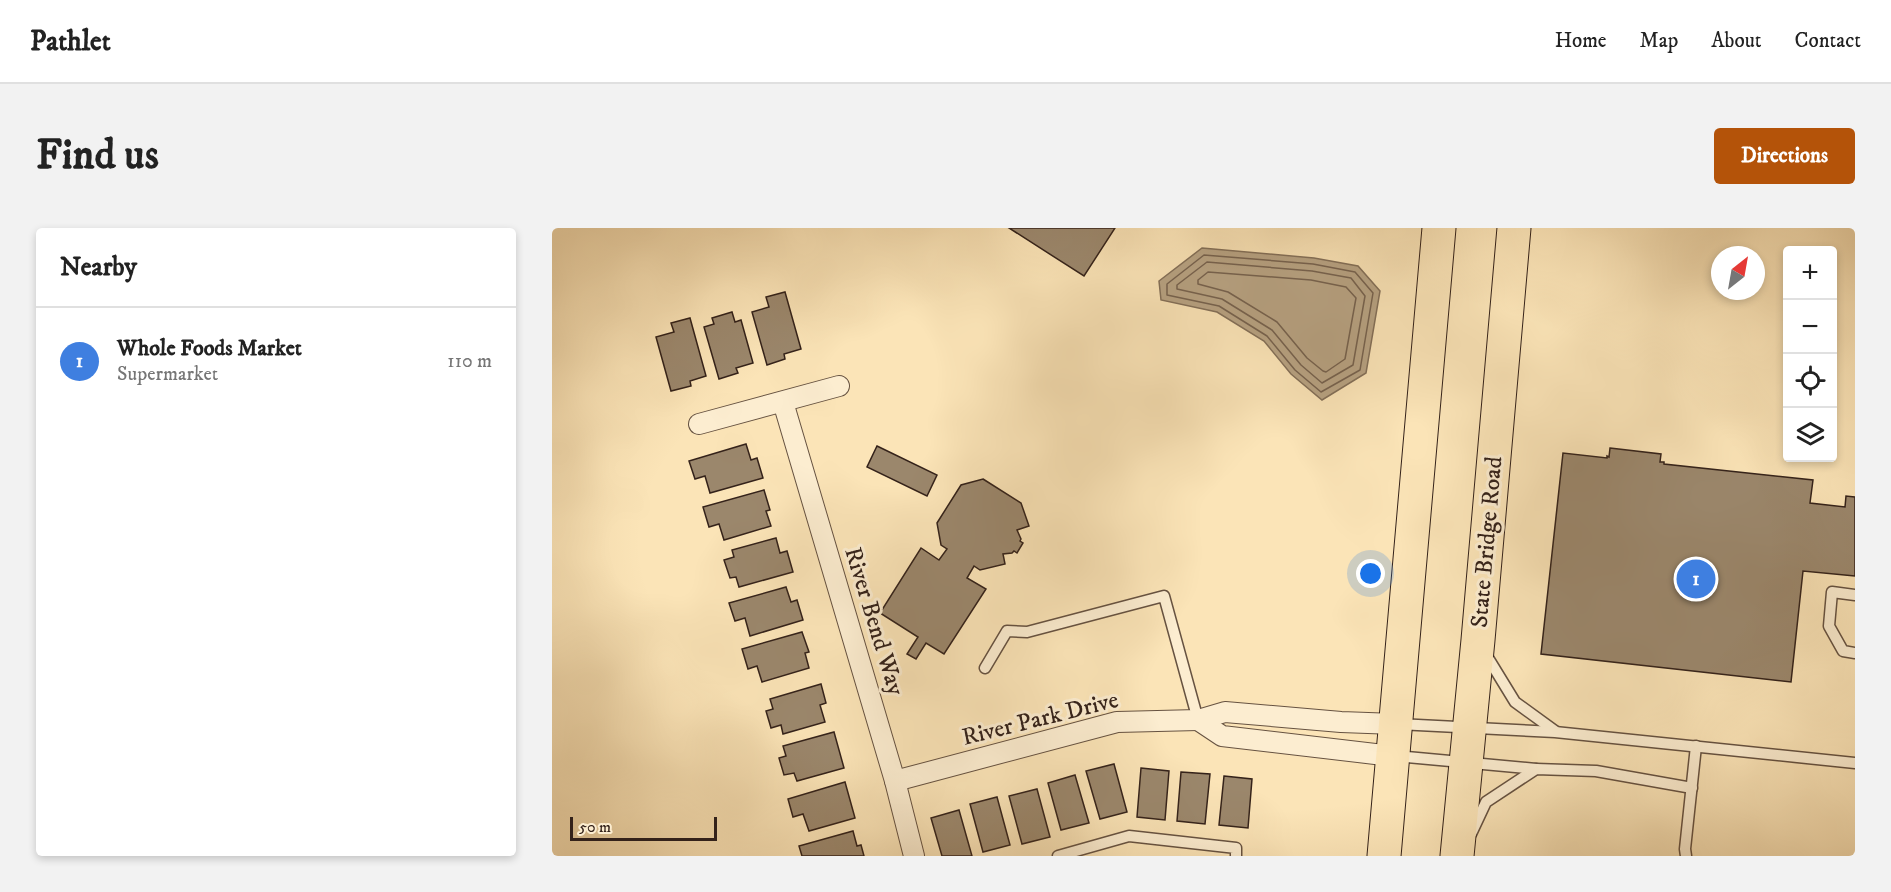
<!DOCTYPE html>
<html lang="en">
<head>
<meta charset="utf-8">
<style>
  body { margin:0; font-family:"IM FELL DW Pica",serif; background:#f2f2f2; color:#222 }
  .controls { position:absolute; right:18px; top:18px; display:grid; overflow:hidden; border-radius:6px; box-shadow:0 3px 9px #0003 }
  .controls button { width:54px; height:54px; display:grid; place-items:center; padding:0; border:0; border-bottom:2px solid #e0e0e0; background:#fff; color:#222; font:30px sans-serif }
  .compass { position:absolute; left:1159px; top:18px; width:54px; height:54px; border-radius:50%; background:#fff; box-shadow:0 3px 9px #0003; rotate:31deg }
  .scale { position:absolute; left:18px; bottom:15px; width:147px; box-sizing:border-box; padding-left:6px; border:3px solid #34221a; border-top:0; font-size:16px; line-height:21px; white-space:nowrap; color:#34221a; -webkit-text-stroke:4px #fcedd0; paint-order:stroke }
  .you { position:absolute; left:819px; top:346px; width:21px; height:21px; margin:-15px; border:4px solid #fff; border-radius:50%; background:#1a73e8; box-shadow:0 0 0 9px #1a73e833 }
  .badge { display:grid; place-items:center; width:39px; height:39px; border-radius:50%; background:#b45309; color:#fff; font-size:20px; font-weight:700 }
  .pin { position:absolute; translate:-50% -50%; border:3px solid #fff; box-shadow:0 2px 6px #0006 }
  .list { margin:0; padding:0; list-style:none }
  h2 { display:flex; justify-content:space-between; align-items:center; height:78px; margin:0; padding:0 24px; font-size:26px }
  h2 small { font-size:20px; font-weight:400; color:#767676 }
  .list li { display:grid; grid-template-columns:39px 1fr auto; gap:18px; align-items:center; box-sizing:border-box; height:108px; padding:0 24px; border-top:2px solid #e0e0e0 }
  .list b { display:block; font-size:22px; white-space:nowrap }
  .list p { margin:0; font-size:20px; white-space:nowrap; color:#767676 }
  .list em { font-size:20px; font-style:normal; color:#767676 }
  .icon { flex:none; width:33px; height:33px; fill:none; stroke:currentColor; stroke-width:2; stroke-linecap:round; stroke-linejoin:round }
  .map { position:relative; flex:none; width:1303px; height:628px; overflow:hidden; border-radius:6px }
  header { display:flex; align-items:center; gap:36px; box-sizing:border-box; height:84px; padding:0 30px; background:#fff; border-bottom:2px solid #e0e0e0 }
  header strong { font-size:28px }
  nav { display:flex; gap:33px; margin-inline-start:auto; font-size:21px }
  .intro { display:flex; align-items:center; justify-content:space-between; box-sizing:border-box; height:144px; padding:0 36px }
  h1 { margin:0; font-size:42px }
  .button { padding:15px 27px; border-radius:6px; background:#b45309; color:#fff; font-size:21px; font-weight:700 }
  main { display:flex; gap:36px; padding:0 36px }
  aside { flex:1; background:#fff; border-radius:6px; box-shadow:0 3px 9px #0003 }
  .map>svg:first-child { display:block }
</style>
</head>
<body>
<header>
<strong>Pathlet</strong>
<nav><a>Home</a><a>Map</a><a>About</a><a>Contact</a></nav>
</header>
<div class="intro"><h1>Find us</h1><a class="button">Directions</a></div>
<main>
<aside>
<h2>Nearby<small></small></h2>
<ul class="list">
<li><span class="badge" style="background:#3f7fe0">1</span><div><b>Whole Foods Market</b><p>Supermarket</p></div><em>110 m</em></li>
</ul>
</aside>
<div class="map">
<svg width="1303" height="628" viewBox="0 0 1303 628">
  <rect width="100%" height="100%" fill="#fbe4b7"/>
  <filter id="stains"><feTurbulence type="fractalNoise" baseFrequency=".00333" numOctaves="4"/><feColorMatrix values="0 0 0 0 .2 0 0 0 0 .09 0 0 0 0 .02 0 0 0 .5 -.17"/></filter>
  <radialGradient id="worn" r=".72"><stop offset=".6" stop-color="#630" stop-opacity="0"/><stop offset="1" stop-color="#630" stop-opacity=".3"/></radialGradient>
  <polygon fill="#b7a282" stroke="#836f58" stroke-width="1.5" points="650,20 762,30 806,38 828,63 814,145 770,172 739,146 712,113 665,84 609,72 607,53"/>
  <g fill="none" stroke-linecap="round" stroke-linejoin="round">
    <g stroke="#76624e" stroke-width="1.5">
      <polygon points="652,27 761,36 803,44 821,65 808,142 769,164 743,142 715,108 667,78 615,67 615,56"/>
      <polygon points="655,34 760,43 799,50 813,68 801,137 770,155 749,137 720,102 670,71 625,61 625,57"/>
      <polygon points="656,44 759,52 794,59 804,70 793,131 774,144 771,143 755,130 725,94 676,64 646,56 646,52"/>
    </g>
  </g>
  <g fill="#9b876c" stroke="#34221a" stroke-width="1.5">
    <polygon points="457,0 563,0 532,48"/>
    <polygon points="233,64 249,121 232,126 233,131 215,137 200,84 217,79 214,69"/>
    <polygon points="180,84 183,94 189,92 201,135 184,140 186,145 167,151 152,99 162,96 160,90"/>
    <polygon points="138,90 154,148 138,153 139,158 119,163 104,109 122,104 119,95"/>
    <polygon points="194,216 199,232 205,230 211,250 158,265 153,248 143,251 137,233"/>
    <polygon points="325,218 385,247 375,268 315,239"/>
    <polygon points="1058,220 1109,226 1108,234 1112,234 1112,236 1261,252 1258,275 1293,279 1294,268 1303,269 1303,348 1251,343 1239,454 989,426 1011,225 1055,230 1055,228 1057,229"/>
    <polygon points="431,251 469,275 477,298 465,302 469,311 468,313 471,315 465,325 462,323 460,325 451,326 453,336 428,342 422,338 415,350 434,361 392,426 374,415 364,431 355,426 366,409 328,385 369,320 387,332 395,321 389,317 385,295 409,257"/>
    <polygon points="212,262 218,282 214,283 219,298 172,312 167,296 157,299 151,279"/>
    <polygon points="224,310 228,325 235,323 241,344 187,359 184,349 178,350 172,332 182,329 180,322"/>
    <polygon points="234,359 239,374 245,372 251,392 198,408 193,390 183,393 177,375"/>
    <polygon points="250,404 257,424 253,425 257,440 210,454 205,438 196,441 190,421"/>
    <polygon points="269,456 274,475 268,477 273,494 231,506 229,497 219,500 214,483 221,481 218,471"/>
    <polygon points="282,504 292,540 245,553 242,545 232,547 227,530 234,528 231,518"/>
    <polygon points="562,536 575,584 548,591 534,543"/>
    <polygon points="589,540 617,543 613,592 585,589"/>
    <polygon points="629,544 658,546 653,596 625,593"/>
    <polygon points="523,547 537,595 509,602 496,555"/>
    <polygon points="672,548 700,551 696,600 667,597"/>
    <polygon points="293,554 303,590 257,603 251,586 241,589 236,571"/>
    <polygon points="485,561 498,609 470,616 457,568"/>
    <polygon points="445,569 458,617 431,624 418,576"/>
    <polygon points="407,582 420,628 390,628 379,590"/>
    <polygon points="301,603 305,618 309,617 312,628 250,628 247,618"/>
  </g>
  <g fill="none" stroke-linecap="round" stroke-linejoin="round">
    <defs>
      <g id="lane">
        <polyline points="1303,367 1280,364 1277,398 1291,423 1303,425"/>
        <polyline points="933,425 963,474 1003,503"/>
        <polyline points="433,440 455,403 475,404 612,368 646,492"/>
        <polyline points="846,496 1003,504 1303,535"/>
        <polyline points="844,528 984,541"/>
        <polyline points="919,606 934,574 984,541 1044,543 1140,560"/>
        <polyline points="506,628 577,608 684,620 684,628"/>
        <polyline points="1134,628 1133,621 1144,518"/>
      </g>
      <g id="street">
        <polyline points="231,174 343,553 362,628"/>
        <polyline points="147,196 287,158"/>
        <polyline points="646,492 670,508 840,528"/>
        <polyline points="343,553 565,494 646,492 673,484 789,494 843,496"/>
      </g>
      <g id="highway">
        <polyline points="832,628 887,0"/>
        <polyline points="905,628 926,412 962,0"/>
      </g>
    </defs>
    <use href="#lane" stroke="#665241" stroke-width="13"/>
    <use href="#street" stroke="#665241" stroke-width="22"/>
    <use href="#highway" stroke="#34221a" stroke-width="35"/>
    <use href="#lane" stroke="#fcedd0" stroke-width="10"/>
    <use href="#street" stroke="#fcedd0" stroke-width="20"/>
    <use href="#highway" stroke="#fbe4b7" stroke-width="33"/>
  </g>
  <g text-anchor="middle" stroke-width="6" stroke-linejoin="round" paint-order="stroke">
    <g font-size="24" fill="#34221a" stroke="#fcedd0">
      <text transform="translate(934 314) rotate(-85)" y="8">State Bridge Road</text>
      <text transform="translate(323 393) rotate(73)" y="8">River Bend Way</text>
      <text transform="translate(488 490) rotate(-14)" y="8">River Park Drive</text>
    </g>
  </g>
  <rect width="100%" height="100%" filter="url(#stains)"/>
  <rect width="100%" height="100%" fill="url(#worn)"/>
</svg>
<div class="controls">
<button>+</button>
<button>−</button>
<button><svg class="icon" aria-label="locate" viewBox="0 0 24 24"><circle cx="12" cy="12" r="6"/><path d="M12 2v4M12 18v4M2 12h4M18 12h4"/></svg></button>
<button><svg class="icon" aria-label="layers" viewBox="0 0 24 24"><path d="M12 4l9 5-9 5-9-5zM3 14l9 5 9-5"/></svg></button>
</div>
<svg class="compass" viewBox="-18 -18 36 36"><path d="M0-13l5 13h-10z" fill="#e53935"/><path d="M0 13l5-13h-10z" fill="#767676"/></svg>
<div class="scale">50 m</div>
<div class="you"></div>
<div class="pin badge" style="left:1144px;top:351px;background:#3f7fe0">1</div>
</div>
</main>
</body>
</html>
